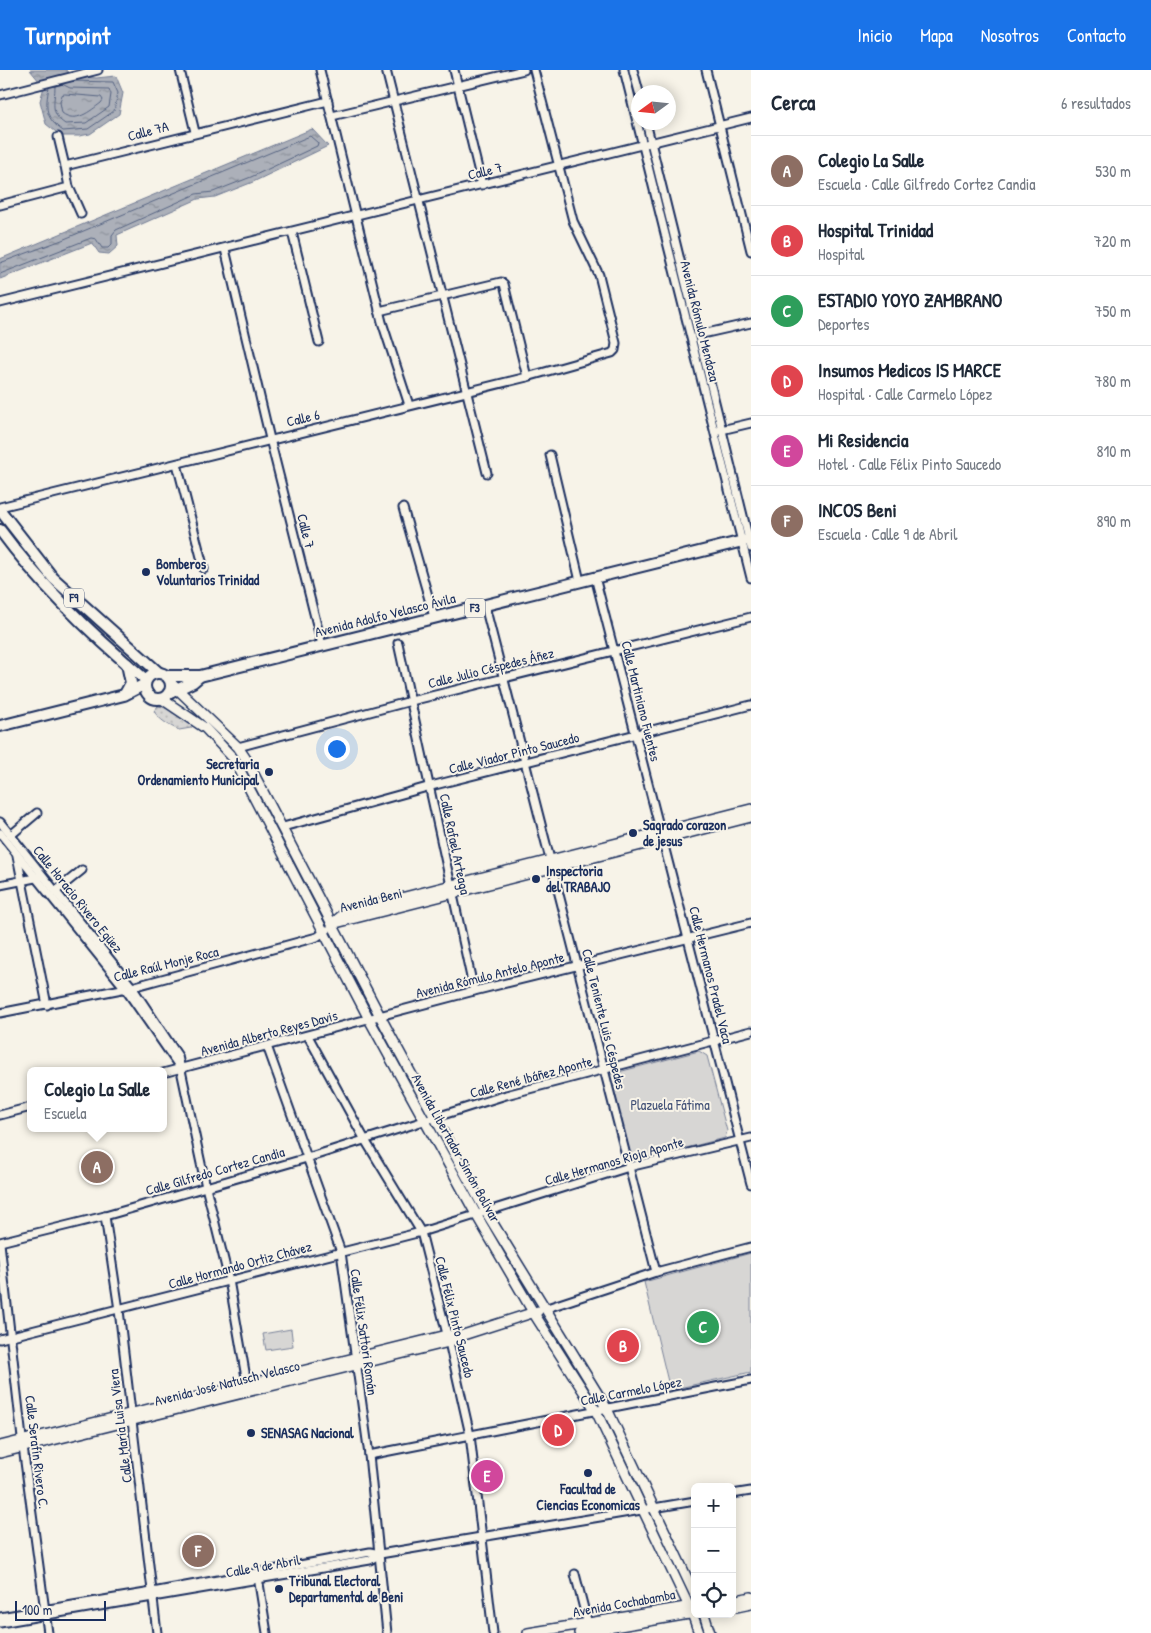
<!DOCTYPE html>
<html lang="es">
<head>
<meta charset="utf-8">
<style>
  body { margin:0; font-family:"Patrick Hand",sans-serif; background:#f2f2f3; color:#1f2937 }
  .controls { position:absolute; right:15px; bottom:15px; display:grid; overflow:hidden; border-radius:8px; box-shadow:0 2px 12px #0003 }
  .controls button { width:45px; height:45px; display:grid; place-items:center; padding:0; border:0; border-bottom:1px solid #e0e1e3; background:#fff; color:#1f2937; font:25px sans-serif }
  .compass { position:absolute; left:631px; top:15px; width:45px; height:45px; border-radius:50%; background:#fff; box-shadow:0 2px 12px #0003; rotate:255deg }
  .scale { position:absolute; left:15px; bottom:12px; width:91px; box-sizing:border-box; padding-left:5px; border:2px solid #1b2f5e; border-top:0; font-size:14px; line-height:18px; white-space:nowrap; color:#1b2f5e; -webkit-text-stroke:4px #f7f3e8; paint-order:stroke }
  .you { position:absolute; left:336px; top:678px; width:18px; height:18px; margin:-12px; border:4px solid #fff; border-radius:50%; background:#1a73e8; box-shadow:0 0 0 8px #1a73e833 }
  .badge { display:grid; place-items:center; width:32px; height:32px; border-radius:50%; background:#1a73e8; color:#fff; font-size:16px; font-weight:700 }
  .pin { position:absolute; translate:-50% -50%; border:2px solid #fff; box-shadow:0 1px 5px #0006 }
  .popup { position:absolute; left:27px; top:997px; width:140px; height:65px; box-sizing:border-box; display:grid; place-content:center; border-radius:8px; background:#fff; filter:drop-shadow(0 1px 4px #0005); font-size:16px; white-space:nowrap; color:#747a83 }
  .popup b { font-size:19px; color:#1f2937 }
  .popup::after { content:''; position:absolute; left:50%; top:100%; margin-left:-10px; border:10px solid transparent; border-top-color:#fff }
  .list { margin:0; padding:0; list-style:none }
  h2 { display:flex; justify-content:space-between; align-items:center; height:65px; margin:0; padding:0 20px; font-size:21px }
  h2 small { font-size:16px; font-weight:400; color:#747a83 }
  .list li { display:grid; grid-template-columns:32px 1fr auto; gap:15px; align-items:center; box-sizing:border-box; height:70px; padding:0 20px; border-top:1px solid #e0e1e3 }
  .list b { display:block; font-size:19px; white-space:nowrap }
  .list p { margin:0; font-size:16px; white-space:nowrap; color:#747a83 }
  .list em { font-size:16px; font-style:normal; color:#747a83 }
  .icon { flex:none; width:28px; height:28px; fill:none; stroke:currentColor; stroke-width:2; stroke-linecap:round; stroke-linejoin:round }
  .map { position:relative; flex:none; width:751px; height:1563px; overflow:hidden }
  header { display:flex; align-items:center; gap:30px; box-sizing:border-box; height:70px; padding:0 25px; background:#1a73e8; color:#fff }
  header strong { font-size:24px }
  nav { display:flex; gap:28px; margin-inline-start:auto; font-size:18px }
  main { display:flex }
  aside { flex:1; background:#fff }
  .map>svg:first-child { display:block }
</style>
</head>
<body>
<header>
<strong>Turnpoint</strong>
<nav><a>Inicio</a><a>Mapa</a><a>Nosotros</a><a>Contacto</a></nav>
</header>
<main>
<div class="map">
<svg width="751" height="1563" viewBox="0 0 751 1563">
  <defs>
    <pattern id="garden-dots" width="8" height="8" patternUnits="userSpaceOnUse" patternTransform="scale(1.25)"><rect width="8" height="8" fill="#d7d6d4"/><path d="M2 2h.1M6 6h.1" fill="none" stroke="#b8b8b8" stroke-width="1.8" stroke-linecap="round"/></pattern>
    <pattern id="water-ripples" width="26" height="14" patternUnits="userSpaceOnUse" patternTransform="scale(1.25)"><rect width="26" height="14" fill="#acb0b9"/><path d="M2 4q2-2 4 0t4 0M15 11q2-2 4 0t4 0" fill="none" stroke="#8b909a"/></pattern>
  </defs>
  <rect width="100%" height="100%" fill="#f7f3e8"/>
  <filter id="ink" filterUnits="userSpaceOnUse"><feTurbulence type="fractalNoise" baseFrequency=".02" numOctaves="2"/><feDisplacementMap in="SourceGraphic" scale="10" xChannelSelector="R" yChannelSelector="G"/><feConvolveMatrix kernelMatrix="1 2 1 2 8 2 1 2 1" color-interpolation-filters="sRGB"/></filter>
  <g filter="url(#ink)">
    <g fill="#d7d6d4" stroke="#798299">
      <polygon points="699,981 707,986 727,1061 725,1068 635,1091 630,1088 609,1009 611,1004"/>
      <polygon points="751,1183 751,1302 670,1320 644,1212"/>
      <polygon points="291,1259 293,1276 266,1280 263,1264"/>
    </g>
    <path fill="url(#garden-dots)" stroke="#798299" d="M158,636C169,637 183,648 192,655L191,658L179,660C170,656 159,650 154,641Z"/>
    <g fill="url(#water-ripples)" stroke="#727c95">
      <polygon points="30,0 66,0 71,6 96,8 116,6 123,23 119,44 90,64 79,66 61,66 46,54 40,31 44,17"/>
      <polygon points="312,59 328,76 253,112 215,127 198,129 117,165 118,176 109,184 99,183 92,173 0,209 0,189"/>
    </g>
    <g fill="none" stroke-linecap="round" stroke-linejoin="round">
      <g stroke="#556382" stroke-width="1">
        <path d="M55,16C55,32 49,43 65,54L86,53L109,37L111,24L109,19L70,18L62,14"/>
        <path d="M49,17C45,38 45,48 63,61L88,59L114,41L118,23L113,12L72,11"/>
        <path d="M65,24L101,27L103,30L101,33C90,41 76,54 62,43L60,32L62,25Z"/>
        <polyline points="0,193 62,170 310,66 318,73 317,76 251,107 213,122 196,124 116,160 112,165 112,174 108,178 102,178 96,169 91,168 0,204"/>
      </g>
      <defs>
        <g id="minor">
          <polyline points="180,0 195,62"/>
          <polyline points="320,0 382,252 409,335"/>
          <polyline points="386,0 487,403"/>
          <polyline points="454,0 482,115"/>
          <polyline points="624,0 751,508"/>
          <polyline points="633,0 639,22"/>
          <polyline points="706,0 751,181"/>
          <polyline points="0,25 98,0"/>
          <polyline points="332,46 524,0"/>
          <polyline points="646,52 751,478"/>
          <polyline points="58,67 65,96"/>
          <polyline points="69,117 81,144"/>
          <polyline points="0,135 69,117 65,96 328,31"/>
          <polyline points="292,162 319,272"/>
          <polyline points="225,179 270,369 322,575"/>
          <polyline points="0,233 751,48"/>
          <polyline points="379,241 501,212 504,214 527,307"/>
          <polyline points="698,265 751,253"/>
          <polyline points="717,361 751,353"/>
          <polyline points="550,385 580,511"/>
          <polyline points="177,394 204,499"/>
          <polyline points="0,437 527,307 612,283 615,280 616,273 599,205 573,151 534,0"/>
          <polyline points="403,438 434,547"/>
          <polyline points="595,507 751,1114"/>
          <polyline points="485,536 656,1202"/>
          <polyline points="398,573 474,921"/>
          <polyline points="238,677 411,631 751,547"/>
          <polyline points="0,752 132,917 178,986 206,1117 229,1210 248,1319"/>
          <polyline points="283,757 431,716 751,635"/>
          <polyline points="0,763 124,917 179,996"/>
          <polyline points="11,765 37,743"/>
          <polyline points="17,786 47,935"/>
          <polyline points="0,815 40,807"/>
          <polyline points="56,821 82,800"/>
          <polyline points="0,943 132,917 317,867 327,860"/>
          <polyline points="308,966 365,1070 421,1162 449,1272 470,1365 493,1563"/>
          <polyline points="267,976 341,1182 369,1385 387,1563"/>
          <polyline points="163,1003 474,921 751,853"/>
          <polyline points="0,1045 31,1037"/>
          <polyline points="105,1146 119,1240 157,1563"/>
          <polyline points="0,1172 105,1146 307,1088 506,1025 751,961"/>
          <polyline points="0,1173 23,1377 48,1563"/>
          <polyline points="544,1239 656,1202 751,1177"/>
          <polyline points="0,1269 421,1162 629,1097 751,1068"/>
          <polyline points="369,1385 751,1310"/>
          <polyline points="732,1424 751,1421"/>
          <polyline points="575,1504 589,1558"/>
          <polyline points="258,1507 267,1563"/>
          <polyline points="0,1547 158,1521 370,1482 380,1484 695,1431"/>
          <polyline points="0,1553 370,1490 380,1484"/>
        </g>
        <g id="major">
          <polyline points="171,613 238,677 246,689 380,946 486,1142 607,1339 695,1525"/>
          <polyline points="162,629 205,658 234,689 369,949 477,1146 533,1242 596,1341 692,1543 699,1563"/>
          <polyline points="332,854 346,842 751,739"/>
          <polyline points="332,854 751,747"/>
          <polyline points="0,1376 447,1265 459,1266"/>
          <polyline points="0,1383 449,1272 460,1266 538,1241"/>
          <polyline points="732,1531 751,1527"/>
          <polyline points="732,1538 751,1534"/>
          <polyline points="704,1544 710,1563"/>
          <polyline points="528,1563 692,1536"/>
          <polyline points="579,1563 695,1543"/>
        </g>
        <g id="highway">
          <polyline points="0,440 53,508 159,603"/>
          <path d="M0,460C42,517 92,565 146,610"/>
          <circle cx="158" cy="616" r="13"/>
          <polyline points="167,606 200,606 751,469"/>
          <polyline points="125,624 131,613 127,594"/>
          <polyline points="168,624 193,612 200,606"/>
          <polyline points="0,656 124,625 145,614"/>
        </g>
      </defs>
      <use href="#minor" stroke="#1b2f5e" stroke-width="11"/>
      <use href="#major" stroke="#1b2f5e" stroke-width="12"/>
      <use href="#highway" stroke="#1b2f5e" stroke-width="14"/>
      <use href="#minor" stroke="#f7f3e8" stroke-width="7"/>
      <use href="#major" stroke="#f7f3e8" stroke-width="9"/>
      <use href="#highway" stroke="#f7f3e8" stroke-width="10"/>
    </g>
  </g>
  <g fill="#1b2f5e" stroke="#f7f3e8" stroke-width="2">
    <circle cx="146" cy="502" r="5"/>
    <circle cx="269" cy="702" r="5"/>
    <circle cx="633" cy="763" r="5"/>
    <circle cx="536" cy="809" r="5"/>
    <circle cx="251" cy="1363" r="5"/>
    <circle cx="588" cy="1403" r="5"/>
    <circle cx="279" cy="1519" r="5"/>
  </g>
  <g text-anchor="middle" stroke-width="4" stroke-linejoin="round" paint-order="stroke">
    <g fill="#f7f3e8" stroke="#5d6a87" stroke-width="1">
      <rect x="64" y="518.5" width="20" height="19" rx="4"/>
      <rect x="465" y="528.5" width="20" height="19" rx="4"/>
    </g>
    <g font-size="12" font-weight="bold" fill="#1b2f5e">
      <text x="74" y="532">F9</text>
      <text x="475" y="542">F3</text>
    </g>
    <g font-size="14" fill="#1b2f5e" stroke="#f7f3e8">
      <text transform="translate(148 61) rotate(-15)" y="5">Calle 7A</text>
      <text transform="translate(485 101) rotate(-14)" y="5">Calle 7</text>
      <text transform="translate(700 251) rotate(76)" y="5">Avenida Rómulo Mendoza</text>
      <text transform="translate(303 348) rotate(-13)" y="5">Calle 6</text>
      <text transform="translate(306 461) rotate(76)" y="5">Calle 7</text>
      <text transform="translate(385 545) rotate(-14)" y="5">Avenida Adolfo Velasco Ávila</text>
      <text transform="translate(491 598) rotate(-14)" y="5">Calle Julio Céspedes Áñez</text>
      <text transform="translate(641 631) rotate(76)" y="5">Calle Martiniano Fuentes</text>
      <text transform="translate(514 683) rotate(-14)" y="5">Calle Viador Pinto Saucedo</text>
      <text transform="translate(455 774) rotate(78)" y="5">Calle Rafael Arteaga</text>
      <text transform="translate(78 829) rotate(51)" y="5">Calle Horacio Rivero Egüez</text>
      <text transform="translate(371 830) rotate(-14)" y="5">Avenida Beni</text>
      <text transform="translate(166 894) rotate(-14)" y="5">Calle Raúl Monje Roca</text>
      <text transform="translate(490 905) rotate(-14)" y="5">Avenida Rómulo Antelo Aponte</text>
      <text transform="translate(711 905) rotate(76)" y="5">Calle Hermanos Pradel Vaca</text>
      <text transform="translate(604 949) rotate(76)" y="5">Calle Teniente Luis Céspedes</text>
      <text transform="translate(269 963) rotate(-15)" y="5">Avenida Alberto Reyes Davis</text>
      <text transform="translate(531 1007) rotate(-15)" y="5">Calle René Ibáñez Aponte</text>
      <text transform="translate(456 1078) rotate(61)" y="5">Avenida Libertador Simón Bolívar</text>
      <text transform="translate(614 1091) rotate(-16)" y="5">Calle Hermanos Rioja Aponte</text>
      <text transform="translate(215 1101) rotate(-16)" y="5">Calle Gilfredo Cortez Candia</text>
      <text transform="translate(240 1195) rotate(-15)" y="5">Calle Hormando Ortiz Chávez</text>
      <text transform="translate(455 1247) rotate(76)" y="5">Calle Félix Pinto Saucedo</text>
      <text transform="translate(364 1262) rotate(82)" y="5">Calle Félix Sattori Román</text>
      <text transform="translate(227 1313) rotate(-14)" y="5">Avenida José Natusch Velasco</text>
      <text transform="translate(631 1321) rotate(-11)" y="5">Calle Carmelo López</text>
      <text transform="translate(120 1356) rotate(-97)" y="5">Calle María Luisa Viera</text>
      <text transform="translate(37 1382) rotate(83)" y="5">Calle Serafín Rivero C.</text>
      <text transform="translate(263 1496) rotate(-10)" y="5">Calle 9 de Abril</text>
      <text transform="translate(624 1533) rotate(-10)" y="5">Avenida Cochabamba</text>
    </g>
    <g font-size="14" font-weight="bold" fill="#1b2f5e" stroke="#f7f3e8" text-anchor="start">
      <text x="156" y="499">Bomberos<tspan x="156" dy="16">Voluntarios Trinidad</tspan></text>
      <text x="259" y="699" text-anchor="end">Secretaria<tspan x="259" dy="16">Ordenamiento Municipal</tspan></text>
      <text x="643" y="760">Sagrado corazon<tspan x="643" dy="16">de jesus</tspan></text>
      <text x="546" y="806">Inspectoria<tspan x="546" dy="16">del TRABAJO</tspan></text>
      <text x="261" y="1368">SENASAG Nacional</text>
      <text x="588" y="1424" text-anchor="middle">Facultad de<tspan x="588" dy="16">Ciencias Economicas</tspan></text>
      <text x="289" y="1516">Tribunal Electoral<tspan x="289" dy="16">Departamental de Beni</tspan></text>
    </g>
    <g font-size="14" fill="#415076" stroke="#f7f3e8">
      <text x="670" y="1040">Plazuela Fátima</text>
    </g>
  </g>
</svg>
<div class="controls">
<button>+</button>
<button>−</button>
<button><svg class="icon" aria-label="locate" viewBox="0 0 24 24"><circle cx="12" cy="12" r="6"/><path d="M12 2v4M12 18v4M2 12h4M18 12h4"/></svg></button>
</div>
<svg class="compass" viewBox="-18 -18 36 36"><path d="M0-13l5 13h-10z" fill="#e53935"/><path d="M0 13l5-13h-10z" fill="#747a83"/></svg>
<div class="scale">100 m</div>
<div class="you"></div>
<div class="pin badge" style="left:97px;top:1097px;background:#8d6e63">A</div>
<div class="popup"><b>Colegio La Salle</b>Escuela</div>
<div class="pin badge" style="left:623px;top:1276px;background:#e0444e">B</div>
<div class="pin badge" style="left:703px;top:1257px;background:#2e9e5b">C</div>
<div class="pin badge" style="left:558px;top:1360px;background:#e0444e">D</div>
<div class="pin badge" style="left:487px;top:1406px;background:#d1479c">E</div>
<div class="pin badge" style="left:198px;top:1481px;background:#8d6e63">F</div>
</div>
<aside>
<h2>Cerca<small>6 resultados</small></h2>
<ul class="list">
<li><span class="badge" style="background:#8d6e63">A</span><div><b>Colegio La Salle</b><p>Escuela · Calle Gilfredo Cortez Candia</p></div><em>530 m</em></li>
<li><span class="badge" style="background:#e0444e">B</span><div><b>Hospital Trinidad</b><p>Hospital</p></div><em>720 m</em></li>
<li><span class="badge" style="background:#2e9e5b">C</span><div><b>ESTADIO YOYO ZAMBRANO</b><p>Deportes</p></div><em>750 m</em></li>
<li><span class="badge" style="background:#e0444e">D</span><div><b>Insumos Medicos IS MARCE</b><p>Hospital · Calle Carmelo López</p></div><em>780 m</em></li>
<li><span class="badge" style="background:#d1479c">E</span><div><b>Mi Residencia</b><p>Hotel · Calle Félix Pinto Saucedo</p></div><em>810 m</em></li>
<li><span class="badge" style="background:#8d6e63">F</span><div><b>INCOS Beni</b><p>Escuela · Calle 9 de Abril</p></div><em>890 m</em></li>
</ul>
</aside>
</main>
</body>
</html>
